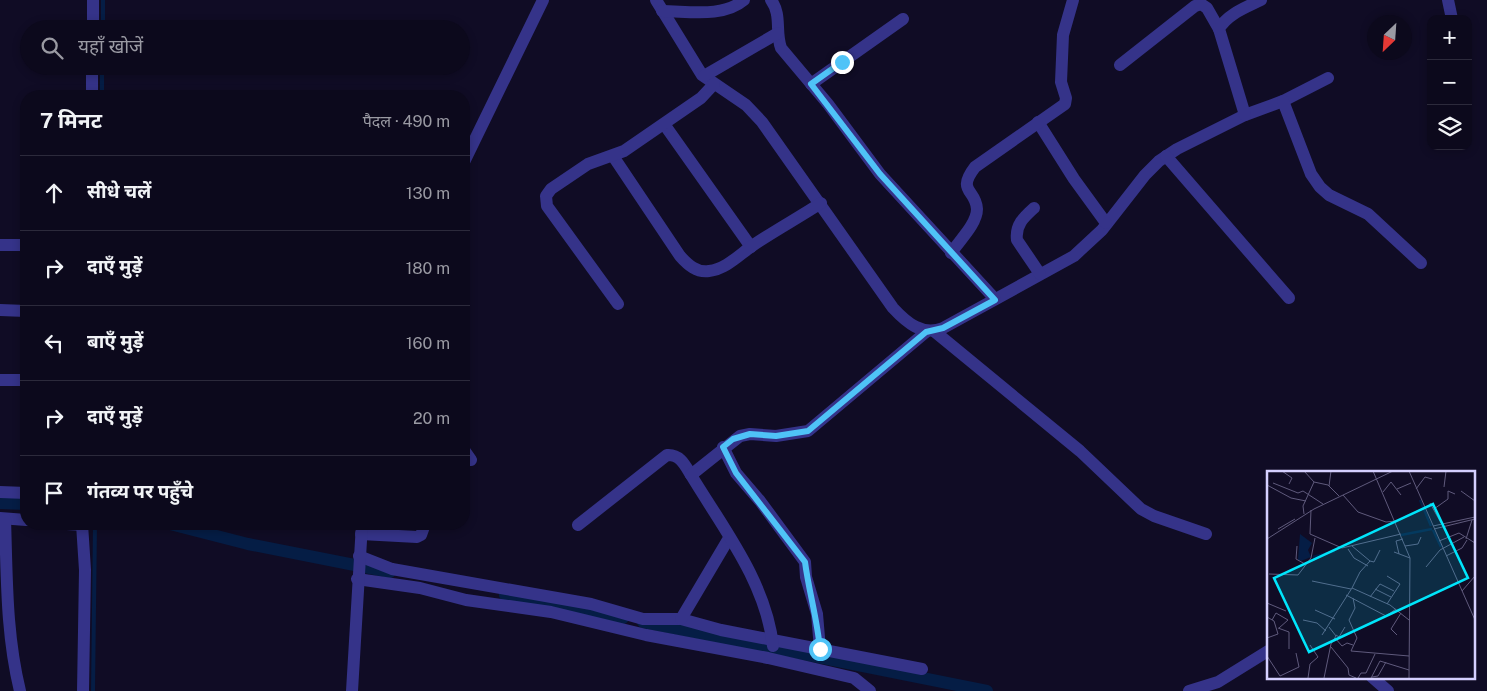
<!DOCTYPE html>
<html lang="hi">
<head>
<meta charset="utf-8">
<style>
  body { margin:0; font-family:"Public Sans","Noto Sans Devanagari",sans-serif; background:#1a1729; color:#f1f3f6 }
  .controls { position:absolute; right:15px; top:15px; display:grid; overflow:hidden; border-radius:10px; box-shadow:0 2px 8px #0003 }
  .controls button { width:45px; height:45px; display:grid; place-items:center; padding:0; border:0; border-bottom:1px solid #2c2a3b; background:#0c091c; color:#f1f3f6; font:25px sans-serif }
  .compass { position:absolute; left:1367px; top:15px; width:45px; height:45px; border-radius:50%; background:#0c091c; box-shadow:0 2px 8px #0003; rotate:205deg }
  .stop { position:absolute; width:15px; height:15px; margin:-11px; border:4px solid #4fc3f7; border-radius:50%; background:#fff }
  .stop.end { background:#4fc3f7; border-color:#fff; box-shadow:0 1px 5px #0008 }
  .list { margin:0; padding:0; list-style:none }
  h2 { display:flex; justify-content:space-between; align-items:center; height:65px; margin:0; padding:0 20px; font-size:21px }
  h2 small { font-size:16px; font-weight:400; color:#9a9aa3 }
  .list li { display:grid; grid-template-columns:32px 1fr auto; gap:15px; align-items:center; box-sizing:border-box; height:75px; padding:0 20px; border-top:1px solid #2c2a3b }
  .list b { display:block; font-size:19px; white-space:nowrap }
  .list em { font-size:16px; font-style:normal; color:#9a9aa3 }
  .icon { flex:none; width:28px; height:28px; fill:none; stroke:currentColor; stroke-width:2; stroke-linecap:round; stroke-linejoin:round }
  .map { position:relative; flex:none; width:1487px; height:691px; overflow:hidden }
  .search { position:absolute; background:#0c091c; box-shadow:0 2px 8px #0003; left:20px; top:20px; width:450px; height:55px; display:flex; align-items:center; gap:12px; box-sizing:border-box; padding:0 18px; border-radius:28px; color:#9a9aa3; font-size:19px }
  .panel { position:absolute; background:#0c091c; box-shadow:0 2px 8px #0003; left:20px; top:90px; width:450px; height:440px; border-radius:20px }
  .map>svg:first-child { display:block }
</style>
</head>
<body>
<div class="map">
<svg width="1487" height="691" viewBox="0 0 1487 691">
  <rect width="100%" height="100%" fill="#100c25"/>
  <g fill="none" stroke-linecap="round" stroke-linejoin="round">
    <g stroke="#051d45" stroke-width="4">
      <polyline points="103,29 103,0"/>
      <polyline points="102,96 102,66"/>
      <polyline points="93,691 95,524"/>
    </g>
    <g stroke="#051d45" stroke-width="12">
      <polyline points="0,503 26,504"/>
      <polyline points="170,524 248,544 390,572"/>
      <polyline points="505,595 623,618"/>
      <polyline points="643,622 987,691"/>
    </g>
    <g stroke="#353389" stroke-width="12">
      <path d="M656,0L702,75L746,105L762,122L893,308C907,323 922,336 943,328L1074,256L1102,230L1145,175L1159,161L1177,149L1245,115L1283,101L1328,78"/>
      <path d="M771,0C782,15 775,31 781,48L828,104L880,174L995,299"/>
      <polyline points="1448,0 1452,19"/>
      <path d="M662,11C688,11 723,18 744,0"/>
      <polyline points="93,29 93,0"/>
      <polyline points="1120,65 1195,6 1201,4 1207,8 1219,29"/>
      <polyline points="704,76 778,33"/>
      <polyline points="811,84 903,19"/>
      <polyline points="92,96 92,66"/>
      <polyline points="1283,101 1311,174 1320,187 1329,195 1368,214 1421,263"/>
      <path d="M1245,115L1219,29C1227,14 1247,7 1261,0"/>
      <polyline points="1038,122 1074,179 1106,223"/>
      <polyline points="664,124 751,247"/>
      <path d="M613,156L680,256C688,265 697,273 709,271C726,269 739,255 752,246C774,231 798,218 821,203"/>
      <polyline points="1166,156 1289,298"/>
      <polyline points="464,162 543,0"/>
      <path d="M1034,208C1024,217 1015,225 1017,240L1040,274"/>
      <polyline points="0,245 26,245"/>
      <path d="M951,253C959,241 977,224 977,209C976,189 956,192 975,167L1065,104L1066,98L1061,82L1063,35L1073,0"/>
      <polyline points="618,304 547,206 546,196 551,189 588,164 624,151 701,98 714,84"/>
      <polyline points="0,310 26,311"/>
      <polyline points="934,331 1080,451 1141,509 1154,516 1206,534"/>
      <polyline points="0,380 26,380"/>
      <polyline points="723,447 736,473 760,501 805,562 806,577 817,614 820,649"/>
      <polyline points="464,450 471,460"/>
      <polyline points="0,492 26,493"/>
      <polyline points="0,518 26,520"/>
      <path d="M5,519C7,577 6,634 20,691"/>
      <polyline points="67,524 82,525"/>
      <polyline points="82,524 85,570 83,691"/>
      <path d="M578,525L667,455C680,454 685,465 691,475"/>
      <polyline points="361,534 417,537 421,535 425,524"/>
      <polyline points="359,556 392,569 591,604 643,619 681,619 721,630 922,669"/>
      <polyline points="357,579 420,588 466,600 551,612 646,635 768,658 854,678 870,691"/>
      <polyline points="681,619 729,538"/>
      <path d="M773,646C766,582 723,528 691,475L740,436L750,434L776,436L808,431L926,332"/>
      <polyline points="1372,677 1388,691"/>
      <polyline points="352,691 362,524"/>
      <polyline points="1189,691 1218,682 1268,651"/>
    </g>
  </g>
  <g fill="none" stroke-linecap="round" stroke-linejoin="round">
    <path stroke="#4fc3f7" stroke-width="6" d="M820,649C817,618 809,592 805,562L736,473L723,447L733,439L750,434L776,436L808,431L926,332L943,328L995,300L880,174L811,84L842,62"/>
  </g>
  <g transform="translate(1267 471)">
    <rect width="208" height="208" fill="#100c25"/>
    <path d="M33,63L45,72L41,79L44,86L34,90L31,89Z" fill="#051d45"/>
    <path fill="none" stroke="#051d45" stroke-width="2.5" d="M153,29L164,55M166,59L174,76M134,64L165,58M46,86L68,80"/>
    <path fill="none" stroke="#5f5a7c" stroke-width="1" d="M15,0L25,7L22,13M37,0L47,11L61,14L72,25M106,0L143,87L142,207M142,0L208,149M6,12L31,22L36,20L56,33M0,14L24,27L39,30M62,15L64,0M177,16L179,0M130,18L144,12M149,18L158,6L165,8M194,20L208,30M116,21L124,11L134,24M76,24L91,41L119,51L129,50M163,32L174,52M167,38L181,28V20L188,23M44,39L43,63L75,77L134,63M37,43L36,35L47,11M166,55L208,46M11,58L28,48M167,58L208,48M0,68L47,38L126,0M199,68L205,49M172,70L192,62L208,72M30,75L29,88L38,93M138,75L151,73L154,66M81,78L87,87L101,95M127,81L143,87M132,83L129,70L136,68M179,85L195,77L200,69M103,90L107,91L113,79M159,96L173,79L197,66M2,103L31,104L44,87L48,67M120,105L133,113L120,133M45,110L84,118M85,117L93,101L103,90L85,75M108,118L124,126M195,120L208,105M79,124L119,145L129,138M103,126L113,113L127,120M86,127L88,137L82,149L90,167L84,180L142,185M0,132L19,140M48,139L68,148M0,146L7,150L11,163L0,167M5,149L9,142L21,149L12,157M36,149L50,152L59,160M11,157L22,161V178M55,164L85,117L123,134L142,149M69,164L72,166L78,156M130,164L124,158L134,142M68,167L75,175L80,172L86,174M64,176L81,197L82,204L89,207M0,185L13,205M13,205L32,196L29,182M105,206L111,205L119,191M41,207L43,193L51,186L43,174M57,207L64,173L69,165L62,156M91,207L94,202H99L108,183M104,207L113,190L142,199"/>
    <path fill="#00e5fb" fill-opacity="0.15" stroke="#00e5fb" stroke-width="2.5" d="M166,33L201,107L42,181L7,107Z"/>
    <rect width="208" height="208" fill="none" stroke="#d5d0ff" stroke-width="2.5"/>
  </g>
</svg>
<div class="controls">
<button>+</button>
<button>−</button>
<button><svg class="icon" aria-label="layers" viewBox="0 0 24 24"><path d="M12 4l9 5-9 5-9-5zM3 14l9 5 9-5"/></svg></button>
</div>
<svg class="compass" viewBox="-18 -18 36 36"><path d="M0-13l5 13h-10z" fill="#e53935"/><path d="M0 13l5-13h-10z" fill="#9a9aa3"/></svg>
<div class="stop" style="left:820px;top:649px"></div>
<div class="stop end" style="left:842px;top:62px"></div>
<div class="search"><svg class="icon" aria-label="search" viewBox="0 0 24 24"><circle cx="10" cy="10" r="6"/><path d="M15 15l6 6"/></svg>यहाँ खोजें</div>
<section class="panel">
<h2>7 मिनट<small>पैदल · 490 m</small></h2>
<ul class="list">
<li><svg class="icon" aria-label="ahead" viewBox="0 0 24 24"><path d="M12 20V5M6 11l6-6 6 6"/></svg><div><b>सीधे चलें</b></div><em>130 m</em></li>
<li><svg class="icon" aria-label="right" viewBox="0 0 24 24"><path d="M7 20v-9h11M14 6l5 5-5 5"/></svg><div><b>दाएँ मुड़ें</b></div><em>180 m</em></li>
<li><svg class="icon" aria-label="left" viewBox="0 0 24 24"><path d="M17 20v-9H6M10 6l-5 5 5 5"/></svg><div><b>बाएँ मुड़ें</b></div><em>160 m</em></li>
<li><svg class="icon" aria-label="right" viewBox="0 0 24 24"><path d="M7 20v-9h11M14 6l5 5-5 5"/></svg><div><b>दाएँ मुड़ें</b></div><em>20 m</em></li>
<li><svg class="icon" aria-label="arrive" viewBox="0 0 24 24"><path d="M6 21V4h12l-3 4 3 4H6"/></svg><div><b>गंतव्य पर पहुँचे</b></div></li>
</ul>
</section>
</div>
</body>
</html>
